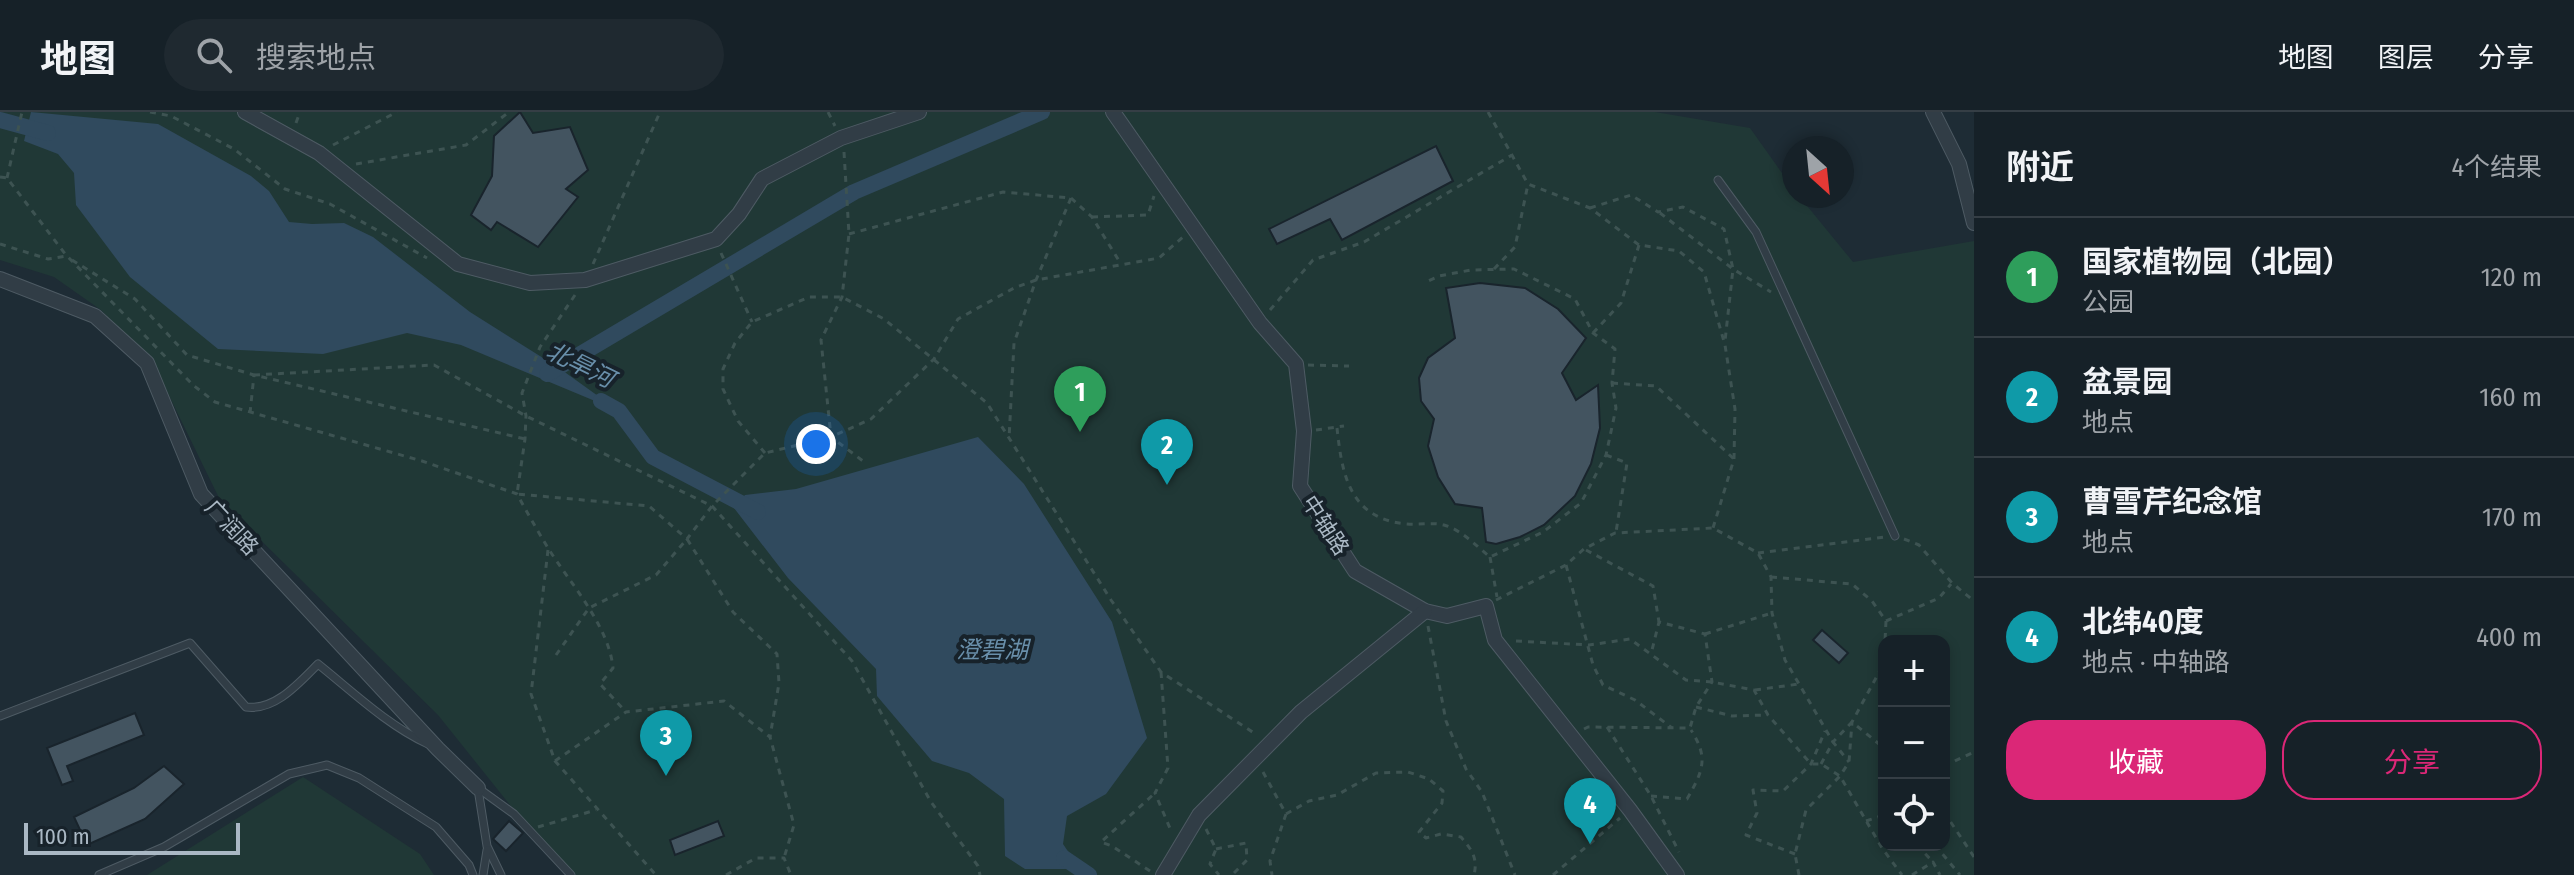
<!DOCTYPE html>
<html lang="zh">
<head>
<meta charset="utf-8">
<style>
  body { margin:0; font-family:"Fira Sans Condensed","Noto Sans SC",sans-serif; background:#1f2930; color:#f1f3f6 }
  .controls { position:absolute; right:24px; bottom:24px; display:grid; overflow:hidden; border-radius:16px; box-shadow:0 4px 12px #0003 }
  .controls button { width:72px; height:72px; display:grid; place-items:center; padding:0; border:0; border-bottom:2px solid #353e45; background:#162128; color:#f1f3f6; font:40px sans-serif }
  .compass { position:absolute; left:1782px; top:24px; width:72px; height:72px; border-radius:50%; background:#162128; box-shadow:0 4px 12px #0003; rotate:153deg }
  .scale { position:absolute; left:24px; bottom:20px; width:216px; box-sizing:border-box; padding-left:8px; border:4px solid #aab8c4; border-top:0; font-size:22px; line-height:28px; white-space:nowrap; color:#aab8c4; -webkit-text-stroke:6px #17222a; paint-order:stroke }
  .you { position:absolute; left:816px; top:332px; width:28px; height:28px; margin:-20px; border:6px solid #fff; border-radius:50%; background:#1a73e8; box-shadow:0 0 0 12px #1a73e833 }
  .badge { display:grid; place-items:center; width:52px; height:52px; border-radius:50%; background:#db2777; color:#fff; font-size:26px; font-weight:700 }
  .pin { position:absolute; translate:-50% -66px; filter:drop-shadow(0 2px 4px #0008) }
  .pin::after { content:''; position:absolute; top:42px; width:28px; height:24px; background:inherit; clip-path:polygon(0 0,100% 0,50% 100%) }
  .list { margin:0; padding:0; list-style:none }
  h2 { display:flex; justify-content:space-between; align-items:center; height:104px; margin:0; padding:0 32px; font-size:34px }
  h2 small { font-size:26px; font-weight:400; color:#9ea3a8 }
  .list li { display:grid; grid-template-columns:52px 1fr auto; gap:24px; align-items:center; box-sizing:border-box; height:120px; padding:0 32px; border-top:2px solid #353e45 }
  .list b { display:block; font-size:30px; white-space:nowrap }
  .list p { margin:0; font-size:26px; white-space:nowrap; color:#9ea3a8 }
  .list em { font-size:26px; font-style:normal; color:#9ea3a8 }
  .actions { display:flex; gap:16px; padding:24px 32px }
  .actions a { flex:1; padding:18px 0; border:2px solid #db2777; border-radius:32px; text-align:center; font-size:28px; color:#db2777 }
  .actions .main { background:#db2777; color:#fff }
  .icon { flex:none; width:44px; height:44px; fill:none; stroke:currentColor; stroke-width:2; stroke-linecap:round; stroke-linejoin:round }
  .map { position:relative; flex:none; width:1974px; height:763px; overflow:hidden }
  header { display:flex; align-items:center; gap:48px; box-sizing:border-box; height:112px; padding:0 40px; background:#162128; border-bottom:2px solid #353e45 }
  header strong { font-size:38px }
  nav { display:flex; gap:44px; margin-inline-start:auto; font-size:28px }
  .search { width:560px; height:72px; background:#1f2930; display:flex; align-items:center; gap:20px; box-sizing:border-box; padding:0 28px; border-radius:44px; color:#9ea3a8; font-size:30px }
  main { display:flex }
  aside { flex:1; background:#162128 }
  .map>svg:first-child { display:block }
</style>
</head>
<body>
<header>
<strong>地图</strong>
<div class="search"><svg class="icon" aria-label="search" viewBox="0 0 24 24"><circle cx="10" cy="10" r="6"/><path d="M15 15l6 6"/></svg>搜索地点</div>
<nav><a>地图</a><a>图层</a><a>分享</a></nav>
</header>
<main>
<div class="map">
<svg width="1974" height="763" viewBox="0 0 1974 763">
  <rect width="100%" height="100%" fill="#1e2c35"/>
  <g fill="#203836" fill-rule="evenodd">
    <path d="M0,0H1655L1750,16L1794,78V84H1799L1853,150L1974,129V763H566L438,603L220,388L154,253L101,198L54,165L0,148ZM1884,529H1944V733H1884Z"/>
    <polygon points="303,665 420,742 434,763 147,763"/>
  </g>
  <g fill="#304a5e">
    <polygon points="31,0 158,12 251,64 269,79 289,110 312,112 344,111 373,125 470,200 559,256 619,299 461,233 407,221 323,242 218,237 130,165 76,93 74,61 58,42 24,29"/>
    <polygon points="978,325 1024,372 1112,510 1147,626 1106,682 1067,704 1063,732 1080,757 1025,757 1005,744 1004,687 969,661 932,649 877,584 876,557 788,466 734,396 745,383 796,377"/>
  </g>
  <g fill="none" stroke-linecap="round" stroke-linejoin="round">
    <g stroke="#304a5e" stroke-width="16">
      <polyline points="0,8 48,21"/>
      <polyline points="547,262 854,80 1042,0"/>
      <polyline points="601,289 619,299 653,345 758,400"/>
      <polyline points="1064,746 1089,763"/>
    </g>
  </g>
  <g fill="#435460" stroke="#19242c" stroke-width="2">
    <polygon points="520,0 533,21 570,15 588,58 566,77 578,85 538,135 497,110 491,118 471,103 492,64 494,24"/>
    <polygon points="1436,34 1453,69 1342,128 1330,107 1277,132 1269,117"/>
    <polygon points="1480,171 1525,176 1558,197 1586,226 1562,261 1576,288 1598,273 1600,316 1591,352 1575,384 1544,413 1520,425 1496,432 1486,430 1482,396 1455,392 1438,365 1428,334 1434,307 1421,289 1419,266 1428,246 1455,226 1446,176"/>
    <polygon points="1822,518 1848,541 1839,551 1813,528"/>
    <polygon points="135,601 144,623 67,654 73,669 62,673 47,636"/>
    <polygon points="164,654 184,672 145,707 87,733 74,705 134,676"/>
    <polygon points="509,709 523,721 506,739 493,727"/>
    <polygon points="718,709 724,724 675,743 670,728"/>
  </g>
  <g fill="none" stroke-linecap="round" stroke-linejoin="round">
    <defs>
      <g id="lane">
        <polyline points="1718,68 1756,120 1895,424"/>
        <path d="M0,604L190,531L246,595C275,599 299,571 318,552C353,580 387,613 428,632"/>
        <polyline points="478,676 514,702 571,763"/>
        <polyline points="478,677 487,734 501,763"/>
        <polyline points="99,763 164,735 289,662 327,653 359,666 436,715 469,753 473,763"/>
        <polyline points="483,763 487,738"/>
      </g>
      <g id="street">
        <polyline points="245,0 319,41 458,152 530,171 585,168 716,127 739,102 762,67 841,26 919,0"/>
        <polyline points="1113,0 1260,211 1296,252 1304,319 1300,374 1355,459 1425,499 1447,504 1486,494 1495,528 1630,698 1677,763"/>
        <polyline points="1933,0 1959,52 1974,111"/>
        <polyline points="0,167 95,204 147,251 201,382 438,637 478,676"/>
        <polyline points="1163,763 1199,703 1301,600 1425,499"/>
      </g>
    </defs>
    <use href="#lane" stroke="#4e5b64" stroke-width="9"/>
    <use href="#street" stroke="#4e5b64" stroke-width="16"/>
    <g stroke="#3d5352" stroke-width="3" stroke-dasharray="6 6" stroke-linecap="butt">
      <polyline points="150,0 171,4 234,37 285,77 330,92 427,146"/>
      <polyline points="828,0 835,14"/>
      <polyline points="1488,0 1528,72 1590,96 1639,133 1679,139 1704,160 1725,233 1735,297 1734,347 1713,416"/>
      <polyline points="296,11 300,0"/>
      <polyline points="333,33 397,0"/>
      <polyline points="844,40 849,122 842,185 821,228 831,325 863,349"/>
      <polyline points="356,52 466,33 509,0"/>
      <polyline points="0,65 7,66 66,143"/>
      <polyline points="7,66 22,0"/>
      <polyline points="1071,86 1092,105 1121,152"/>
      <polyline points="1590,96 1631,83 1658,100 1683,95 1724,117 1733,157 1771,180"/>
      <polyline points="1660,101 1733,157 1725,229"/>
      <polyline points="1092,105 1148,103 1154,84"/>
      <polyline points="849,122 1003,80 1071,86 1036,168 1014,231 1009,327"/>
      <path d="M0,132L48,147L67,144L193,273L215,290L422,349L517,382C527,400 537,418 548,436C570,471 609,514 613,556L600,572L626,600"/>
      <polyline points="721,141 752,210"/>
      <polyline points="72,148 135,187 187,243 254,263 525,327"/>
      <polyline points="593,152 660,0"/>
      <polyline points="1494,157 1515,135 1528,72"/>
      <polyline points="575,183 540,235 522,281 526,304 525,327 517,382 649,394 687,427 712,394 765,341 831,325 871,307 934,247 958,207 1014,176 1036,168 1159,146 1184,124"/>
      <polyline points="1270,198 1313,148 1364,130 1512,43"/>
      <polyline points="1593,221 1621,191 1639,133"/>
      <polyline points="1308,253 1349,254"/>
      <polyline points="254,263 434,253 526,304 712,394 852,549 931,690 978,754 980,763"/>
      <polyline points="1612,271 1656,274 1734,347"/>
      <polyline points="250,301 254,263"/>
      <path d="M1337,316C1342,362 1349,407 1407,412C1419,413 1432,410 1444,413C1462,418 1476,434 1490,445L1543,420L1581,391L1606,343L1616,296L1612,271L1615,237L1593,221L1575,187L1514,157L1471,158L1439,164L1428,169"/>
      <polyline points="1316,318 1344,314"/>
      <polyline points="765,341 738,309 723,277 723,257 735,231 752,210 809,185 842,185 884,207 987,291 1111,488 1161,560 1257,623"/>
      <polyline points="1606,343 1627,351 1616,420"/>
      <polyline points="1904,427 1919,433 1952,471 1974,489"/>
      <polyline points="548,438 531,582 555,649 656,763"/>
      <polyline points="1586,438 1653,474 1659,510"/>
      <polyline points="1758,441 1885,425"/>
      <polyline points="1490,445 1497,485"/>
      <polyline points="1566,453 1593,553 1603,573 1635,588 1672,616"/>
      <polyline points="1771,465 1852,472 1872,489 1886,509 1885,529"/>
      <polyline points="1496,488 1566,453 1584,437 1615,421 1713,416 1758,441 1771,465 1772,501 1785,548 1833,630 1852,610 1884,636"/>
      <polyline points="1886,509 1939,486 1951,472"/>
      <polyline points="1428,514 1446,609 1466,657 1482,680 1515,763"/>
      <polyline points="1705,522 1772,501"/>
      <polyline points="1516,529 1589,533 1630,527 1686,568 1712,570 1754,578 1768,603 1811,652 1821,652 1840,664 1882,736 1902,763"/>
      <polyline points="556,543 589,496 656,463 687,427 733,500 777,542 779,571 770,625"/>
      <polyline points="1161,560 1168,656 1155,681 1172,721"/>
      <polyline points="1755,578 1799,572"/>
      <polyline points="1696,595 1732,604 1767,603"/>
      <polyline points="1607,615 1651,684 1679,740"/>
      <polyline points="1584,617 1588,615 1690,616 1696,595 1712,570 1705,522 1659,510 1651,542"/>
      <polyline points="555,649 626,600 724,589 770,625 794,713 784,746"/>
      <polyline points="1821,652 1833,630 1849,650"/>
      <polyline points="1944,654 1974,640"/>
      <polyline points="1263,660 1286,702 1270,749 1272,763"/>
      <path d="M1651,684L1687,687C1703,659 1709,646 1691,618"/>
      <polyline points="1944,700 1974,745"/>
      <path d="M1286,702L1309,689L1337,683L1376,661L1408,660L1429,667L1443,679L1442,691L1419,720L1426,726L1441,722L1461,725C1472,738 1478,746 1474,763"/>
      <polyline points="1866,709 1884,703"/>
      <polyline points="538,715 596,698"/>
      <polyline points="1206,717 1216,737 1210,752 1219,763"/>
      <polyline points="1917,733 1933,750"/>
      <polyline points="1935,733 1960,763"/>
      <polyline points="1216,737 1246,731 1247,748 1232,763"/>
      <polyline points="1795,742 1746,723 1757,701 1753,678 1783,679 1811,652 1825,619"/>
      <polyline points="1150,759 1112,734 1101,730 1155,681"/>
      <polyline points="726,763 756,746 784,746 791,763"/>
      <polyline points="1553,763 1620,706"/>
      <polyline points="1799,763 1795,742 1806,698 1840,664 1849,650 1852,610 1883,553 1884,540"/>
      <polyline points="1912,763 1933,750 1940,763"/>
    </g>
    <use href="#lane" stroke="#313d46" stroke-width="7"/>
    <use href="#street" stroke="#313d46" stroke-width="14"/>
  </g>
  <g text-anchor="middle" stroke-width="8" stroke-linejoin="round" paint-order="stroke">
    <g font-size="22" fill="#aab8c4" stroke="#17222a">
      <text transform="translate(1326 413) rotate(57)" y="8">中轴路</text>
      <text transform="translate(232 415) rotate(47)" y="8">广润路</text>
    </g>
    <g font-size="24" font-style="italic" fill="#698faa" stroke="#17222a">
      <text transform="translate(580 253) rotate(26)" y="8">北旱河</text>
      <text x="992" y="546">澄碧湖</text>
    </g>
  </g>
</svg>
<div class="controls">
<button>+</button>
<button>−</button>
<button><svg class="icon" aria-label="locate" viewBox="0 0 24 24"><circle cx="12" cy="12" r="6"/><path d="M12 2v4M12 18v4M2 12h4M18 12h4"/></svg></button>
</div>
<svg class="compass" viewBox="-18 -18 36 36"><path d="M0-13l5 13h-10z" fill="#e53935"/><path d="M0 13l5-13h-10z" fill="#9ea3a8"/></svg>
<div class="scale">100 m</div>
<div class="you"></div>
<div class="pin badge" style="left:1080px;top:320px;background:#2e9e5b">1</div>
<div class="pin badge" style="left:1167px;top:373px;background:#0f9aa8">2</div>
<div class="pin badge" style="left:666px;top:664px;background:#0f9aa8">3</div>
<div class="pin badge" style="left:1590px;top:732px;background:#0f9aa8">4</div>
</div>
<aside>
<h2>附近<small>4个结果</small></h2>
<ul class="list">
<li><span class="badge" style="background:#2e9e5b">1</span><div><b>国家植物园（北园）</b><p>公园</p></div><em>120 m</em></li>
<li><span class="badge" style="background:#0f9aa8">2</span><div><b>盆景园</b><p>地点</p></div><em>160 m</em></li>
<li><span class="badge" style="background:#0f9aa8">3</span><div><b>曹雪芹纪念馆</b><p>地点</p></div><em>170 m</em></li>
<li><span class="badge" style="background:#0f9aa8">4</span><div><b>北纬40度</b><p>地点 · 中轴路</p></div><em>400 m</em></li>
</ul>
<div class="actions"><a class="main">收藏</a><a>分享</a></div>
</aside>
</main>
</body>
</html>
